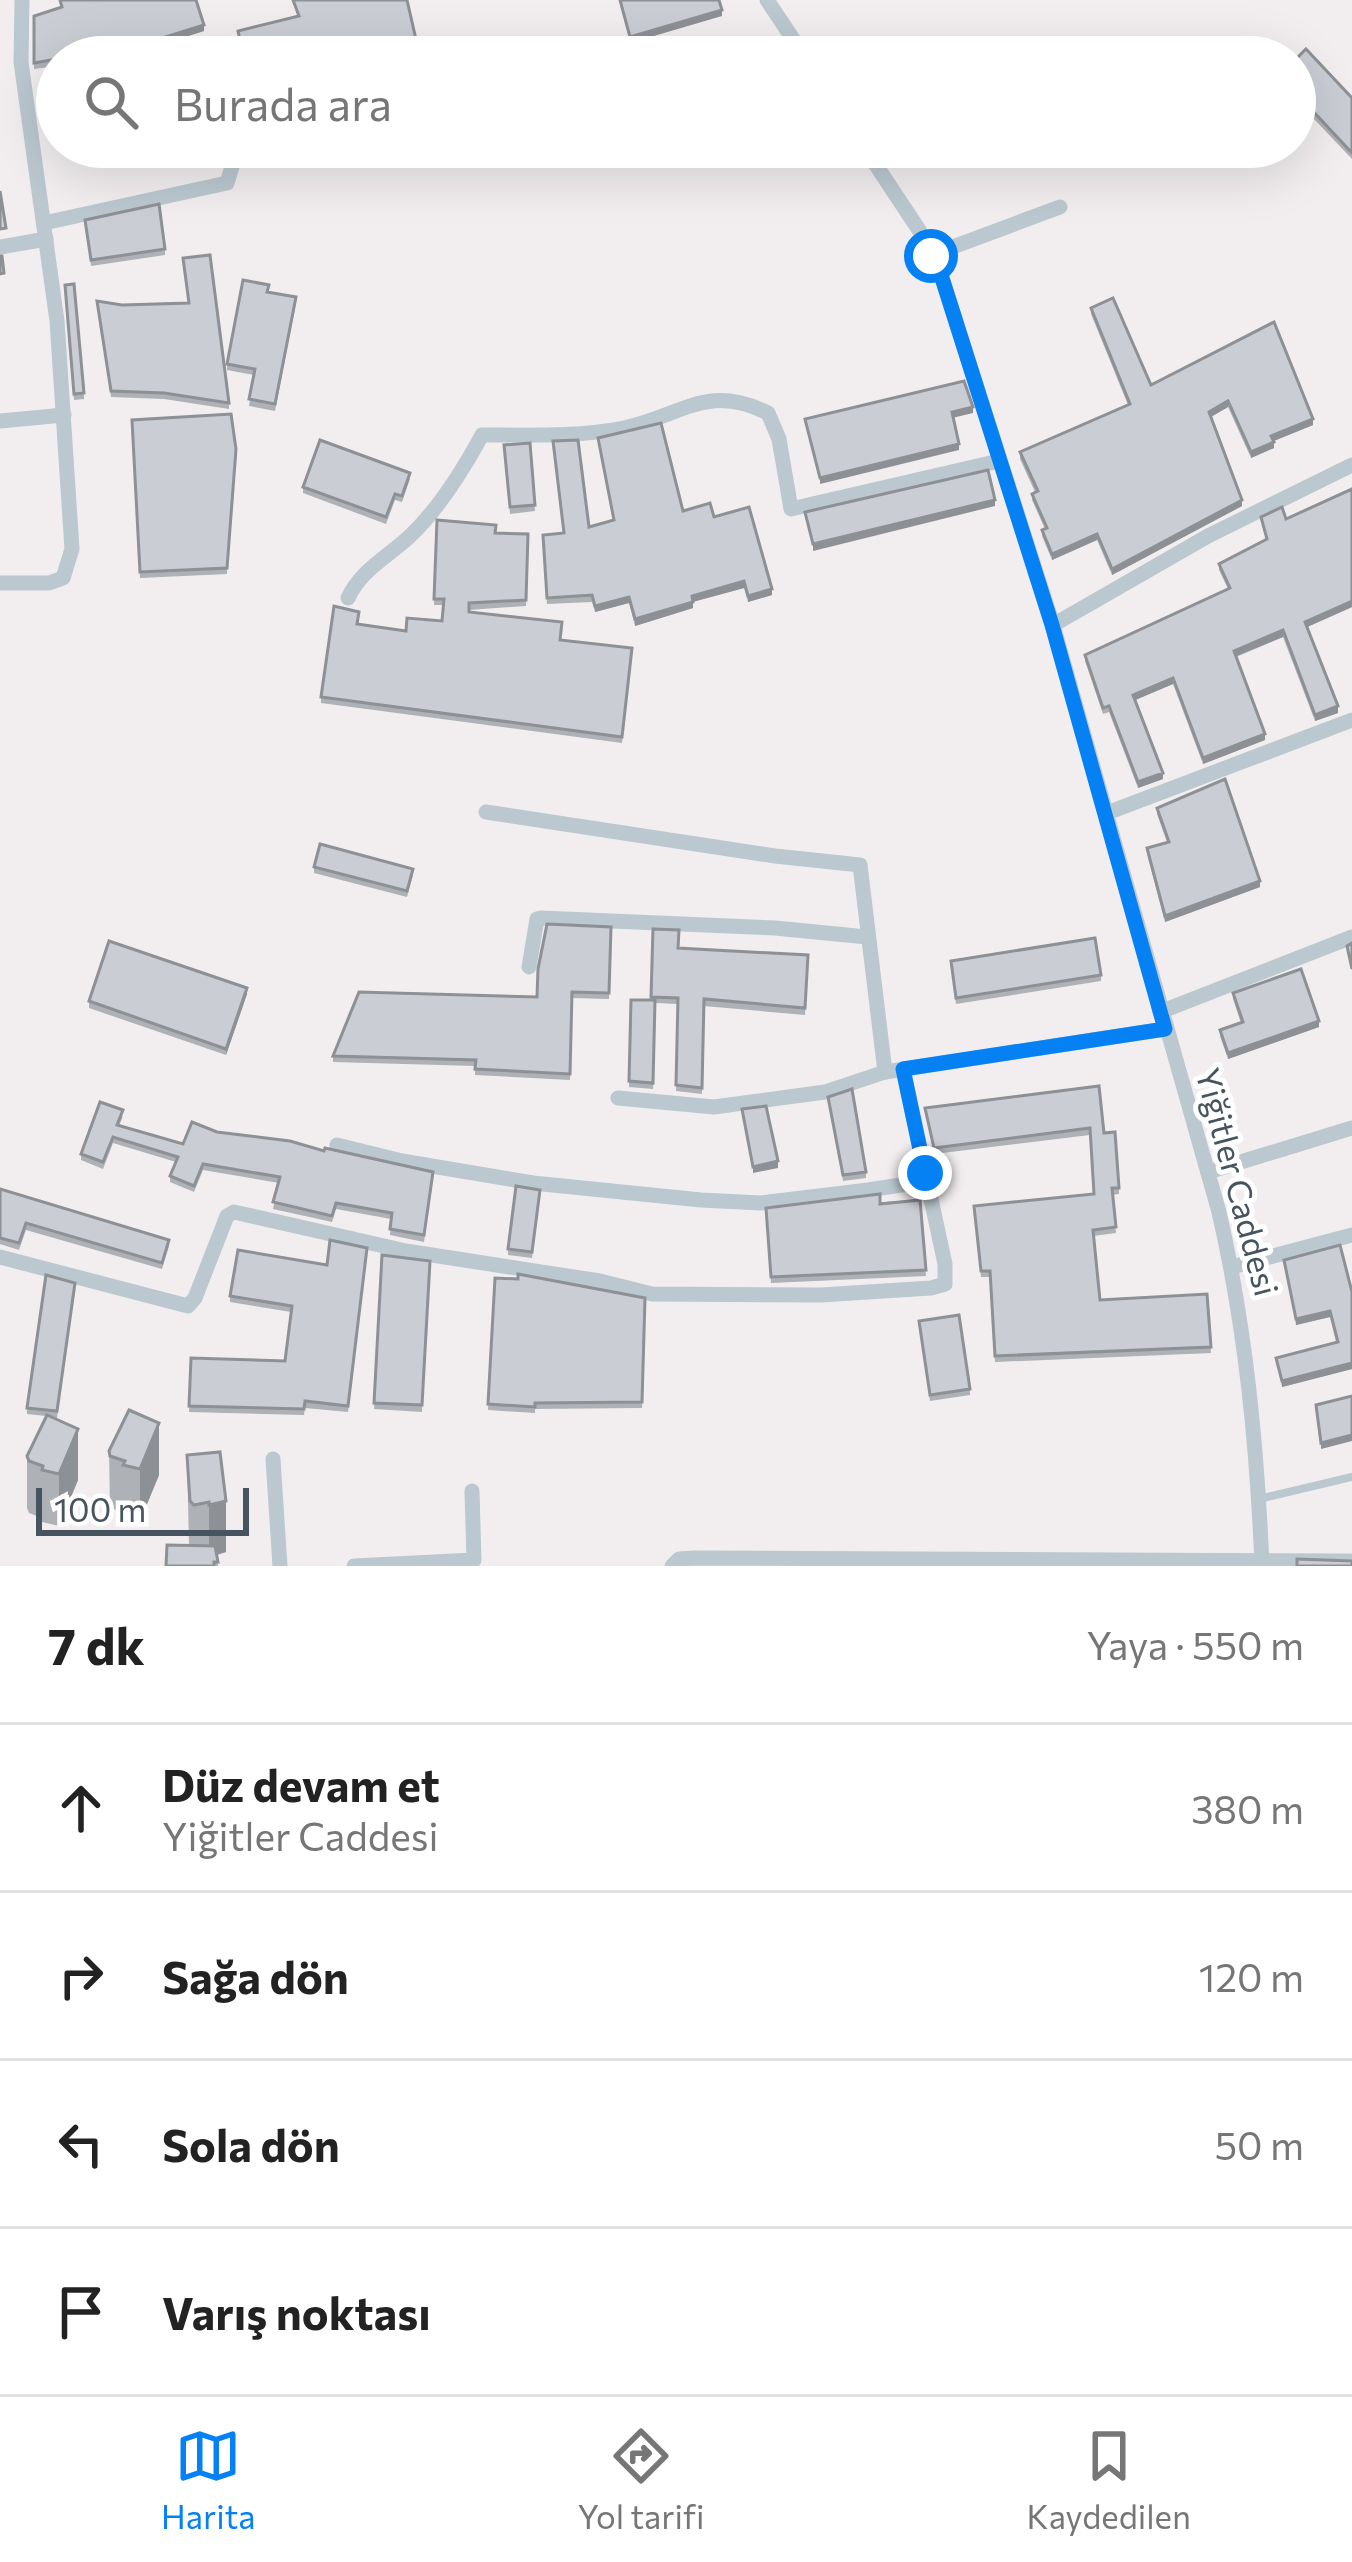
<!DOCTYPE html>
<html lang="tr">
<head>
<meta charset="utf-8">
<style>
  body { margin:0; font-family:Commissioner,sans-serif; background:#f6f6f6; color:#222 }
  .scale { position:absolute; left:36px; bottom:30px; width:213px; box-sizing:border-box; padding-left:12px; border:6px solid #45545e; border-top:0; font-size:33px; line-height:42px; white-space:nowrap; color:#45545e; -webkit-text-stroke:9px #fff; paint-order:stroke }
  .stop { position:absolute; width:36px; height:36px; margin:-27px; border:9px solid #0681f4; border-radius:50%; background:#fff }
  .stop.end { background:#0681f4; border-color:#fff; box-shadow:0 3px 12px #0008 }
  .list { margin:0; padding:0; list-style:none }
  h2 { display:flex; justify-content:space-between; align-items:center; height:156px; margin:0; padding:0 48px; font-size:51px }
  h2 small { font-size:39px; font-weight:400; color:#767676 }
  .list li { display:grid; grid-template-columns:78px 1fr auto; gap:36px; align-items:center; box-sizing:border-box; height:168px; padding:0 48px; border-top:3px solid #e0e0e0 }
  .list b { display:block; font-size:45px; white-space:nowrap }
  .list p { margin:0; font-size:39px; white-space:nowrap; color:#767676 }
  .list em { font-size:39px; font-style:normal; color:#767676 }
  .icon { flex:none; width:66px; height:66px; fill:none; stroke:currentColor; stroke-width:2; stroke-linecap:round; stroke-linejoin:round }
  .map { position:relative; flex:none; width:1352px; height:1566px; overflow:hidden }
  .search { position:absolute; background:#fff; box-shadow:0 12px 48px #0002; left:36px; right:36px; top:36px; height:132px; display:flex; align-items:center; gap:30px; box-sizing:border-box; padding:0 42px; border-radius:66px; color:#767676; font-size:45px }
  .sheet { height:828px; background:#fff }
  nav { display:flex; justify-content:space-around; align-items:center; box-sizing:border-box; height:168px; border-top:3px solid #e0e0e0; background:#fff; font-size:33px; color:#767676 }
  nav a { display:grid; justify-items:center; gap:6px }
  nav .on { color:#0681f4 }
  .map>svg:first-child { display:block }
</style>
</head>
<body>
<div class="map">
<svg width="1352" height="1566" viewBox="0 0 1352 1566">
  <rect width="100%" height="100%" fill="#f2eeef"/>
  <g fill="none" stroke-linecap="round" stroke-linejoin="round">
    <polyline stroke="#bbc8cf" stroke-width="8" points="1259,1499 1352,1477"/>
    <g stroke="#bbc8cf" stroke-width="15">
      <polyline points="767,0 805,57"/>
      <path d="M864,147L919,230L942,278L1053,625L1219,1212C1246,1330 1257,1446 1262,1566"/>
      <polyline points="44,223 227,183 238,147"/>
      <polyline points="0,247 46,239"/>
      <polyline points="931,255 1060,207"/>
      <polyline points="0,421 64,415"/>
      <polyline points="0,583 49,583 63,578 72,549 57,321 21,62 22,0"/>
      <path d="M348,598C361,570 386,558 409,537C439,509 463,470 482,435C528,435 579,437 624,428C683,415 707,383 768,413L779,439L791,509L999,461"/>
      <polyline points="1053,625 1208,536 1352,465"/>
      <polyline points="486,812 775,856 860,865 885,1072"/>
      <polyline points="1107,813 1352,720"/>
      <polyline points="529,967 537,919 541,918 775,928 867,937"/>
      <polyline points="1160,1012 1352,937"/>
      <polyline points="618,1098 714,1107 825,1092 885,1072 1165,1029"/>
      <polyline points="337,1145 402,1161 533,1183 701,1200 761,1203 868,1190 908,1184 925,1173"/>
      <polyline points="1208,1172 1352,1128"/>
      <polyline points="0,1257 188,1306 195,1298 227,1216 234,1212 406,1251 600,1281 652,1294 821,1295 931,1288 945,1284 945,1264 903,1069"/>
      <polyline points="1232,1267 1352,1235"/>
      <polyline points="273,1459 280,1566"/>
      <polyline points="354,1566 474,1560 472,1491"/>
      <polyline points="672,1566 679,1559 695,1558 1352,1561"/>
    </g>
  </g>
  <g fill="#aeb1b6">
    <polygon points="59,0 196,0 204,31 124,56 57,57 57,66 34,69 34,16 61,7"/>
    <polygon points="1295,60 1352,98 1352,159 1295,99"/>
    <polygon points="85,220 165,249 165,255 91,266"/>
    <polygon points="65,291 84,393 84,399 74,400"/>
    <polygon points="267,291 296,303 275,411 249,406 254,375 227,370 227,364"/>
    <polygon points="97,301 229,403 229,409 164,399 111,397"/>
    <polygon points="1091,308 1151,385 1274,322 1313,425 1274,441 1274,448 1251,458 1228,407 1211,417 1242,506 1112,575 1097,540 1052,560 1042,536 1042,530 1045,529 1032,500 1032,494 1035,492 1020,459 1020,452 1128,405 1091,314"/>
    <polygon points="231,414 227,574 140,578 132,420"/>
    <polygon points="598,438 683,511 714,517 772,595 748,602 744,588 693,602 693,608 635,626 629,603 595,612 592,602 547,604 543,535 563,533 613,520"/>
    <polygon points="530,443 535,511 510,514 504,445"/>
    <polygon points="410,479 402,502 395,500 386,524 303,493 303,487"/>
    <polygon points="1352,489 1352,607 1307,627 1338,713 1315,721 1283,637 1236,657 1265,740 1203,764 1173,684 1135,700 1163,779 1138,788 1109,712 1103,714 1085,661 1085,655 1228,589 1219,570 1219,564 1266,540 1261,517 1286,519"/>
    <polygon points="437,520 496,533 528,534 526,606 469,610 469,612 560,640 632,648 622,743 321,703 321,697 358,624 406,631 442,621 444,605 434,605"/>
    <polygon points="1157,808 1260,887 1165,922 1147,854 1147,848 1167,842 1157,814"/>
    <polygon points="314,867 413,875 407,897 314,873"/>
    <polygon points="611,927 609,999 572,998 570,1080 475,1075 475,1066 333,1062 333,1056 537,997"/>
    <polygon points="653,929 679,948 808,955 805,1015 704,1006 702,1094 676,1091 678,1004 655,1003 653,1089 629,1087 631,1000 651,1000"/>
    <polygon points="951,961 1101,975 1101,981 956,1004"/>
    <polygon points="1233,993 1319,1027 1228,1059 1220,1036 1220,1030 1241,1023 1233,999"/>
    <polygon points="247,994 226,1055 89,1008 89,1001"/>
    <polygon points="1099,1086 1104,1133 1119,1188 1119,1194 1112,1195 1116,1233 1093,1236 1100,1300 1207,1294 1211,1353 995,1362 990,1277 981,1277 974,1212 1094,1194 1090,1135 934,1154 925,1108"/>
    <polygon points="828,1097 866,1172 866,1178 843,1181"/>
    <polygon points="123,1116 119,1126 183,1144 217,1132 433,1172 424,1242 390,1235 391,1219 336,1209 332,1222 273,1209 279,1183 203,1170 194,1192 170,1182 170,1176 176,1162 113,1143 103,1169 81,1160 81,1154"/>
    <polygon points="0,1189 169,1246 162,1269 26,1230 19,1250 0,1244"/>
    <polygon points="540,1190 532,1258 508,1255 508,1249"/>
    <polygon points="920,1200 926,1276 771,1283 766,1208"/>
    <polygon points="1340,1245 1352,1369 1282,1387 1276,1358 1336,1342 1330,1317 1296,1325 1284,1260"/>
    <polygon points="367,1248 348,1412 305,1408 304,1415 189,1412 191,1358 285,1361 291,1312 230,1302 230,1296 327,1265"/>
    <polygon points="382,1255 430,1261 422,1412 374,1409"/>
    <polygon points="495,1278 645,1298 642,1408 535,1409 535,1413 488,1410"/>
    <polygon points="75,1283 57,1418 51,1417 78,1480 59,1526 42,1522 42,1518 29,1513 27,1508 27,1456 46,1416 27,1414 27,1408"/>
    <polygon points="919,1321 970,1389 970,1395 930,1401"/>
    <polygon points="109,1451 159,1475 140,1521 123,1516 123,1512 110,1508"/>
    <polygon points="220,1452 226,1552 217,1555 218,1566 166,1566 189,1546 187,1455"/>
  </g>
  <g fill="#8d9094">
    <polygon points="722,10 722,16 630,43 630,37"/>
    <polygon points="204,25 204,31 124,56 124,50"/>
    <polygon points="296,147 326,147 261,161 261,154"/>
    <polygon points="1228,401 1228,407 1209,418 1209,412"/>
    <polygon points="973,407 973,413 952,418 952,412"/>
    <polygon points="1313,419 1313,425 1271,442 1271,436"/>
    <polygon points="1274,442 1274,448 1251,458 1251,452"/>
    <polygon points="959,444 959,450 820,484 820,478"/>
    <polygon points="995,500 995,506 813,551 813,544"/>
    <polygon points="1242,500 1242,506 1112,575 1112,569"/>
    <polygon points="1097,534 1097,540 1052,560 1052,554"/>
    <polygon points="744,581 744,588 692,602 692,596"/>
    <polygon points="772,589 772,595 748,602 748,596"/>
    <polygon points="629,597 629,603 595,612 595,606"/>
    <polygon points="1352,601 1352,607 1305,628 1305,622"/>
    <polygon points="693,602 693,608 635,626 635,619"/>
    <polygon points="1283,630 1283,637 1234,657 1234,651"/>
    <polygon points="1173,678 1173,684 1133,701 1133,695"/>
    <polygon points="1338,706 1338,713 1315,721 1315,715"/>
    <polygon points="1265,734 1265,740 1203,764 1203,758"/>
    <polygon points="1163,773 1163,779 1138,788 1138,782"/>
    <polygon points="1260,881 1260,887 1165,922 1165,916"/>
    <polygon points="247,988 247,994 226,1055 226,1049"/>
    <polygon points="1319,1021 1319,1027 1228,1059 1228,1053"/>
    <polygon points="778,1161 778,1168 753,1173 753,1167"/>
    <polygon points="1330,1311 1330,1317 1296,1325 1296,1319"/>
    <polygon points="1352,1363 1352,1369 1282,1387 1282,1381"/>
    <polygon points="159,1423 159,1475 140,1521 140,1469"/>
    <polygon points="78,1429 78,1480 59,1526 59,1474"/>
    <polygon points="1352,1435 1352,1441 1321,1449 1321,1443"/>
    <polygon points="226,1501 226,1552 209,1557 209,1505"/>
  </g>
  <g fill="#caced4" stroke="#8d9094" stroke-width="3">
    <polygon points="60,0 196,0 204,25 124,50 74,57 57,57 57,59 34,63 34,16 62,7"/>
    <polygon points="293,0 407,0 420,57 244,57 238,31 299,16"/>
    <polygon points="620,0 719,0 722,10 630,37"/>
    <polygon points="1306,49 1352,98 1352,153 1295,92 1295,60"/>
    <polygon points="259,147 296,147 261,154"/>
    <polygon points="0,191 6,228 0,229"/>
    <polygon points="159,204 165,249 91,260 85,220"/>
    <polygon points="210,255 229,403 164,393 111,391 97,301 122,305 189,303 183,258"/>
    <polygon points="0,256 2,256 4,273 0,274"/>
    <polygon points="243,280 269,285 267,292 296,297 275,404 249,399 255,369 227,364"/>
    <polygon points="74,284 84,393 74,394 65,285"/>
    <polygon points="1113,298 1151,385 1274,322 1313,419 1271,436 1274,442 1251,452 1228,401 1209,412 1242,500 1112,569 1097,534 1052,554 1042,530 1047,528 1032,494 1038,491 1020,452 1130,404 1091,308"/>
    <polygon points="964,381 973,407 952,412 959,444 820,478 805,419"/>
    <polygon points="231,414 236,449 227,568 140,572 132,420"/>
    <polygon points="661,423 683,511 710,503 714,517 749,507 772,589 748,596 744,581 692,596 693,602 635,619 629,597 595,606 592,595 547,598 543,535 564,533 553,441 578,440 589,527 614,520 598,438"/>
    <polygon points="320,440 410,473 402,496 395,494 386,517 303,487"/>
    <polygon points="530,443 535,505 510,507 504,445"/>
    <polygon points="988,470 995,500 813,544 805,512"/>
    <polygon points="1352,489 1352,601 1305,622 1338,706 1315,715 1283,630 1234,651 1265,734 1203,758 1173,678 1133,695 1163,773 1138,782 1109,706 1103,708 1085,655 1230,588 1219,564 1267,539 1261,517 1282,507 1286,519"/>
    <polygon points="437,520 496,525 495,533 528,534 526,600 469,603 469,612 562,622 560,640 632,648 622,737 321,697 334,606 359,612 357,624 406,631 407,618 442,621 444,599 434,599"/>
    <polygon points="1225,779 1260,881 1165,916 1147,848 1169,842 1157,808"/>
    <polygon points="320,844 413,869 407,891 314,867"/>
    <polygon points="547,924 611,927 609,993 572,992 570,1074 475,1069 476,1060 333,1056 359,992 537,997 538,969"/>
    <polygon points="653,929 679,930 678,948 808,955 805,1008 704,999 702,1088 676,1085 678,998 651,997"/>
    <polygon points="1095,938 1101,975 956,998 951,961"/>
    <polygon points="109,941 247,988 226,1049 89,1001"/>
    <polygon points="1352,943 1352,969 1347,946"/>
    <polygon points="1301,969 1319,1021 1228,1053 1220,1030 1243,1022 1233,993"/>
    <polygon points="631,1000 655,1000 653,1083 629,1081"/>
    <polygon points="1099,1086 1104,1133 1115,1132 1119,1188 1112,1188 1116,1227 1093,1230 1100,1300 1207,1294 1211,1347 995,1356 990,1271 981,1271 974,1206 1094,1194 1090,1128 934,1148 925,1108"/>
    <polygon points="852,1089 866,1172 843,1175 828,1097"/>
    <polygon points="100,1102 123,1110 117,1125 183,1144 192,1122 217,1132 290,1141 324,1151 325,1148 433,1172 424,1235 390,1229 392,1213 336,1203 332,1216 273,1202 280,1177 203,1164 194,1186 170,1176 178,1157 113,1137 103,1162 81,1154"/>
    <polygon points="766,1106 778,1161 753,1167 742,1109"/>
    <polygon points="516,1186 540,1190 532,1252 508,1249"/>
    <polygon points="0,1189 169,1240 162,1263 26,1223 19,1243 0,1238"/>
    <polygon points="880,1194 880,1204 920,1200 926,1270 771,1277 766,1208"/>
    <polygon points="330,1240 367,1248 348,1406 305,1401 304,1409 189,1406 191,1358 285,1361 292,1306 230,1296 238,1250 327,1265"/>
    <polygon points="1340,1245 1352,1292 1352,1363 1282,1381 1276,1358 1338,1342 1330,1311 1296,1319 1284,1260"/>
    <polygon points="382,1255 430,1261 422,1405 374,1403"/>
    <polygon points="518,1274 645,1298 642,1402 535,1403 535,1407 488,1404 495,1278 518,1279"/>
    <polygon points="46,1275 75,1283 57,1411 27,1408"/>
    <polygon points="959,1315 970,1389 930,1395 919,1321"/>
    <polygon points="1352,1396 1352,1435 1321,1443 1316,1405"/>
    <polygon points="129,1410 159,1423 140,1469 123,1465 125,1461 110,1456 109,1451"/>
    <polygon points="47,1415 78,1429 59,1474 42,1470 43,1466 29,1461 27,1456"/>
    <polygon points="220,1452 226,1501 209,1505 209,1502 194,1505 190,1501 187,1455"/>
    <polygon points="167,1545 215,1546 218,1562 214,1562 214,1566 166,1566"/>
    <polygon points="1297,1559 1352,1561 1352,1566 1297,1566"/>
  </g>
  <g fill="none" stroke-linecap="round" stroke-linejoin="round">
    <polyline stroke="#0681f4" stroke-width="15" points="925,1173 903,1069 1165,1029 1052,625 942,278 931,256"/>
  </g>
  <g text-anchor="middle" stroke-width="10" stroke-linejoin="round" paint-order="stroke">
    <g font-size="33" fill="#45545e" stroke="#fff">
      <text transform="translate(1237 1182) rotate(75)" y="12">Yiğitler Caddesi</text>
    </g>
  </g>
</svg>
<div class="scale">100 m</div>
<div class="stop" style="left:931px;top:256px"></div>
<div class="stop end" style="left:925px;top:1173px"></div>
<div class="search"><svg class="icon" aria-label="search" viewBox="0 0 24 24"><circle cx="10" cy="10" r="6"/><path d="M15 15l6 6"/></svg>Burada ara</div>
</div>
<section class="sheet">
<h2>7 dk<small>Yaya · 550 m</small></h2>
<ul class="list">
<li><svg class="icon" aria-label="ahead" viewBox="0 0 24 24"><path d="M12 20V5M6 11l6-6 6 6"/></svg><div><b>Düz devam et</b><p>Yiğitler Caddesi</p></div><em>380 m</em></li>
<li><svg class="icon" aria-label="right" viewBox="0 0 24 24"><path d="M7 20v-9h11M14 6l5 5-5 5"/></svg><div><b>Sağa dön</b></div><em>120 m</em></li>
<li><svg class="icon" aria-label="left" viewBox="0 0 24 24"><path d="M17 20v-9H6M10 6l-5 5 5 5"/></svg><div><b>Sola dön</b></div><em>50 m</em></li>
<li><svg class="icon" aria-label="arrive" viewBox="0 0 24 24"><path d="M6 21V4h12l-3 4 3 4H6"/></svg><div><b>Varış noktası</b></div></li>
</ul>
</section>
<nav>
<a class="on"><svg class="icon" aria-label="map" viewBox="0 0 24 24"><path d="M3 6l6-2 6 2 6-2v14l-6 2-6-2-6 2zM9 4v14M15 6v14"/></svg>Harita</a>
<a><svg class="icon" aria-label="directions" viewBox="0 0 24 24"><path d="M12 3l9 9-9 9-9-9zM9 14v-3h6M13 9l2 2-2 2"/></svg>Yol tarifi</a>
<a><svg class="icon" aria-label="saved" viewBox="0 0 24 24"><path d="M7 4h10v16l-5-4-5 4z"/></svg>Kaydedilen</a>
</nav>
</body>
</html>
